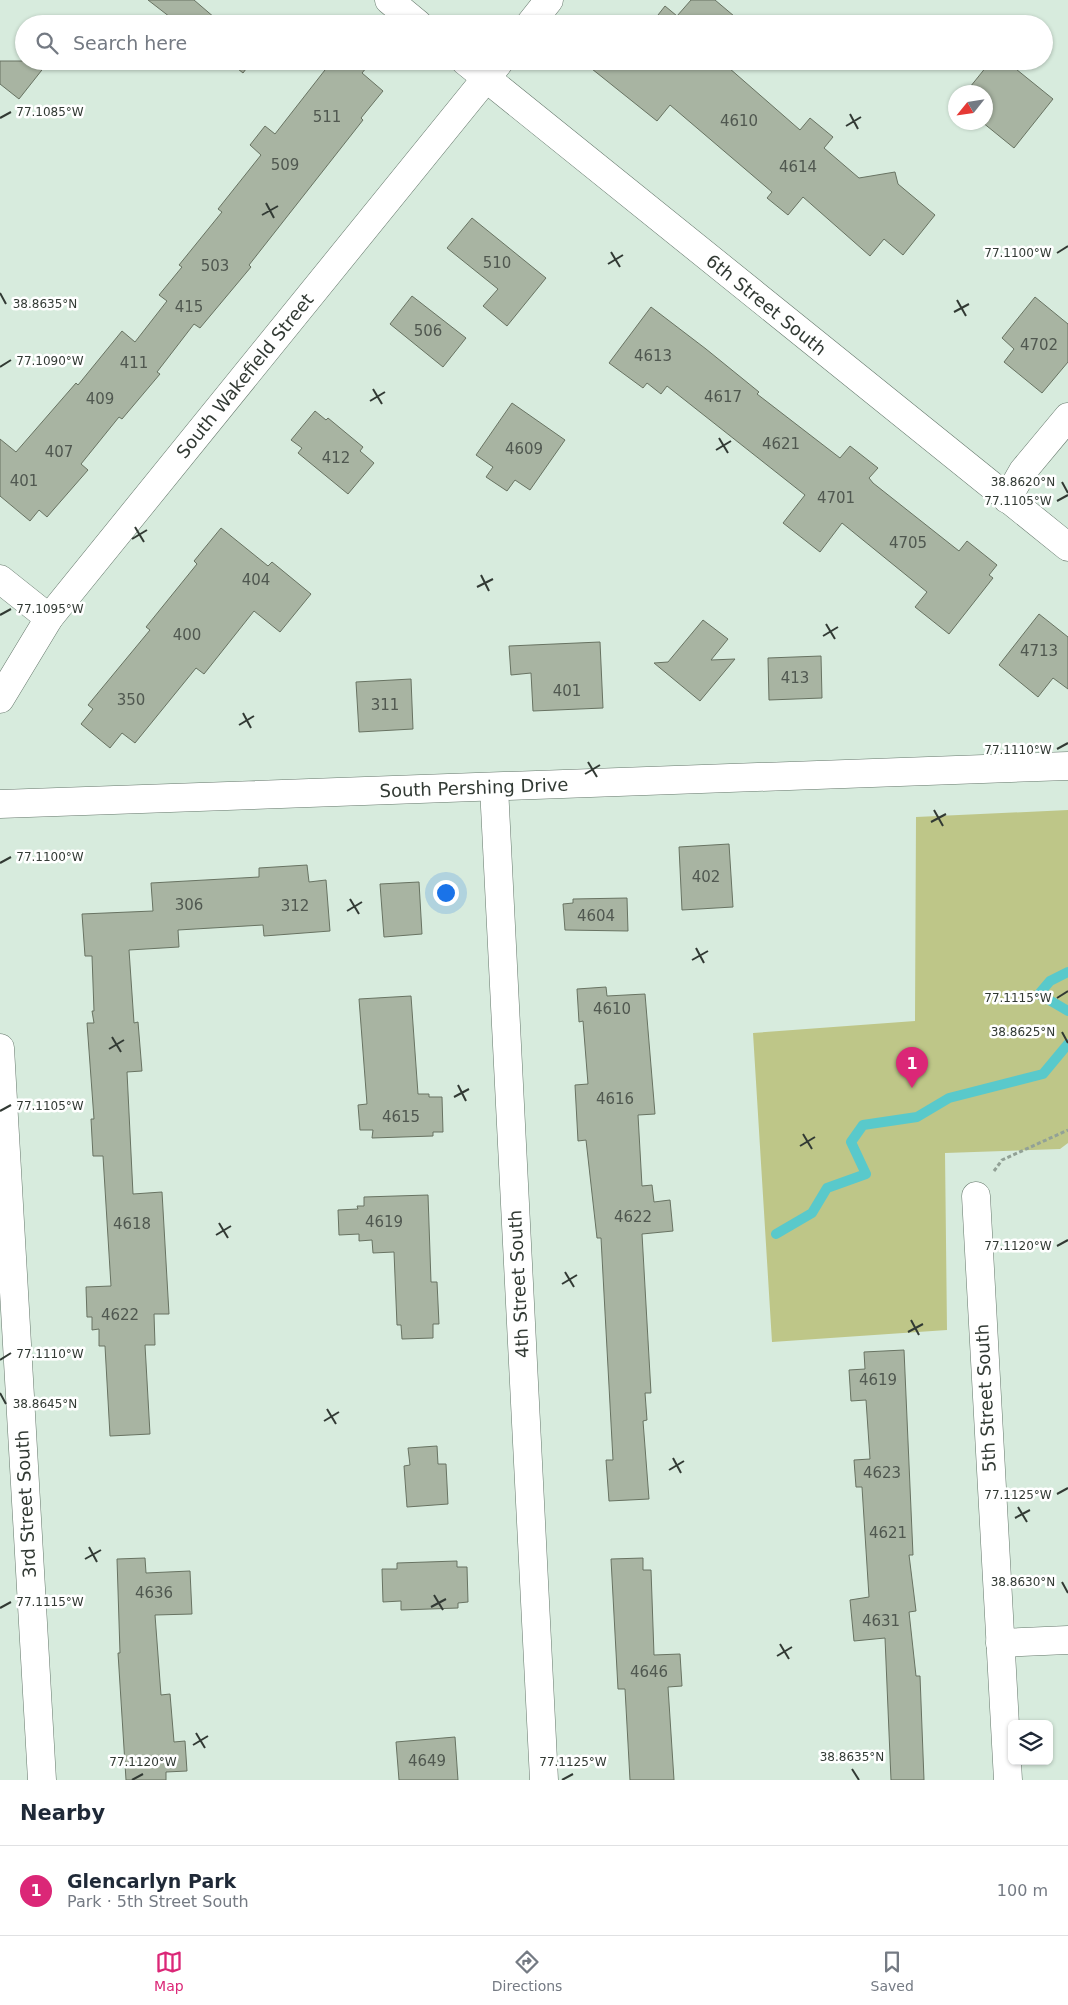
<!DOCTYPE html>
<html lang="en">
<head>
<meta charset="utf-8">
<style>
  body { margin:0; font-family:"DejaVu Sans",sans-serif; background:#f6f6f7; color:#1f2937 }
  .controls { position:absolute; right:15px; bottom:15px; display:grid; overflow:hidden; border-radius:8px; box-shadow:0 1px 4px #0004 }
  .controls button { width:45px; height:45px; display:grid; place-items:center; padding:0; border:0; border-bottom:1px solid #e0e1e3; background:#fff; color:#1f2937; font:25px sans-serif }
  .compass { position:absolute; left:948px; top:85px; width:45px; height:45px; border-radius:50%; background:#fff; box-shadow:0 1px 4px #0004; rotate:240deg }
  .you { position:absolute; left:445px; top:892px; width:18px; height:18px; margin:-12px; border:4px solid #fff; border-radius:50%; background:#1a73e8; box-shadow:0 0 0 8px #1a73e833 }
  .badge { display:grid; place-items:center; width:32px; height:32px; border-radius:50%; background:#db2777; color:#fff; font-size:16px; font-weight:700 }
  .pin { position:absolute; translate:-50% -41px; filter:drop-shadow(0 1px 2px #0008) }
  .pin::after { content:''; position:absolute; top:26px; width:18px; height:15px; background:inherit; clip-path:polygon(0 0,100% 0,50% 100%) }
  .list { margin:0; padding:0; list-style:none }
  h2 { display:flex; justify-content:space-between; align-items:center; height:65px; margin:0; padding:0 20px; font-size:21px }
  h2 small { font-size:16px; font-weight:400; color:#747a83 }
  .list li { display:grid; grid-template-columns:32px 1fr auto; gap:15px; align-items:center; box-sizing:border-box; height:90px; padding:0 20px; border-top:1px solid #e0e1e3 }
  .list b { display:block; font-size:19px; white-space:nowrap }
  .list p { margin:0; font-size:16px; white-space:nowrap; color:#747a83 }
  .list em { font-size:16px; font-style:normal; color:#747a83 }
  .icon { flex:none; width:28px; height:28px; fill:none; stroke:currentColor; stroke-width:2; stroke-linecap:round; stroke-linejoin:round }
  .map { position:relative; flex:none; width:1068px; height:1780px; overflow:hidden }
  .search { position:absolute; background:#fff; box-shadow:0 1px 4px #0004; left:15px; right:15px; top:15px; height:55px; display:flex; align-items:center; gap:12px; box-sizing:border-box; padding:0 18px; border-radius:28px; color:#747a83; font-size:19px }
  .sheet { height:155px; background:#fff }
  nav { display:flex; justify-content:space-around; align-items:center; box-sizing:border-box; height:70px; border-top:1px solid #e0e1e3; background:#fff; font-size:14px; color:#747a83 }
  nav a { display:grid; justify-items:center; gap:2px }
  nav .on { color:#db2777 }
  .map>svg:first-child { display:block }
</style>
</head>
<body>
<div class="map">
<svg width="1068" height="1780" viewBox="0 0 1068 1780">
  <rect width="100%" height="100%" fill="#d7ebdd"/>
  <polygon fill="#bec688" points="1068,810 1068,1143 1060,1149 945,1153 947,1330 772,1342 753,1033 915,1021 916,817"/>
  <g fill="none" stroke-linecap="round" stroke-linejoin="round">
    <g stroke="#59c9cb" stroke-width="10">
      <polyline points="1068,972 1050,981 1039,994 1068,1011"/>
      <polyline points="776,1234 812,1213 827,1188 866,1174 851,1142 863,1125 917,1117 949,1098 1043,1074 1068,1044"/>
    </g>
  </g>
  <g fill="#a8b4a2" stroke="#687362">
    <polygon points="148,0 194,0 222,24 179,24"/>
    <polygon points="691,0 715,0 734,16 727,24 651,24 665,6 677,16"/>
    <polygon points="0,61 49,61 19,99 0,84"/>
    <polygon points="228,61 252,61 243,73"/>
    <polygon points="332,61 372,61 362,73 383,91 361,118 363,120 249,265 251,267 200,328 194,324 157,372 160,374 122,419 119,417 81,464 88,470 47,517 39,510 30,521 0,496 0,439 16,452 76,383 78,385 122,331 135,342 167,301 159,295 182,267 179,265 222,212 218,209 261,155 250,145 265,126 275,134"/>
    <polygon points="582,61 721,61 800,130 810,118 833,137 824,148 859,178 895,172 898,184 935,215 903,255 884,239 870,256 803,197 788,215 767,198 772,192 670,105 657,121"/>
    <polygon points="991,61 1006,61 1053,99 1014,148 982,122 986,122 986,92 966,92"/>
    <polygon points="472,218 546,278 507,326 483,306 498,289 447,248"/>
    <polygon points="412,296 466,338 443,367 390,324"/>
    <polygon points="1035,297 1068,324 1068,362 1042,393 1004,362 1014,349 1002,338"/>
    <polygon points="651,307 706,349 759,392 757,394 840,458 850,446 878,468 869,478 873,483 959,551 967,541 997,565 989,575 993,578 949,634 915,607 927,592 842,523 820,552 783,523 805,495 667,386 661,394 647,383 643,388 609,363"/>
    <polygon points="512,403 565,440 530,490 515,480 507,491 486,477 493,467 476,455"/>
    <polygon points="315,411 326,420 328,418 363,447 360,451 374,463 348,494 298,453 302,448 291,440"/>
    <polygon points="221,528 268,566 272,562 311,594 280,632 254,611 204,674 196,668 135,743 122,733 110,748 81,724 93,709 88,705 150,630 146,627 197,564 194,561"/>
    <polygon points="1039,614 1068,637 1068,689 1053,678 1038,697 999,665"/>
    <polygon points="703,620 728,639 711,660 735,659 700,701 654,663 668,662"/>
    <polygon points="600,642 603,708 533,711 531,673 511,675 509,646"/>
    <polygon points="821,656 822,698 769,700 768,658"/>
    <polygon points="411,679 413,729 359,732 356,682"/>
    <polygon points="729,844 733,907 682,910 679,847"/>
    <polygon points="307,865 309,882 326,880 330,931 264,936 263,925 178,930 179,947 129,950 134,1023 138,1022 142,1071 127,1072 133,1194 162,1192 169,1314 154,1314 155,1345 145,1345 150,1434 110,1436 105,1346 99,1346 99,1329 92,1330 92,1317 87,1317 86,1287 111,1286 103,1156 93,1156 91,1119 94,1119 87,1023 94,1023 92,1011 94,1011 92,956 85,956 82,914 153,911 151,883 259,877 259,868"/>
    <polygon points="419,882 422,934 384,937 380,884"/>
    <polygon points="627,898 628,931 565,930 563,904 573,903 573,899"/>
    <polygon points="606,987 607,996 645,994 655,1114 638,1115 642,1186 652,1185 654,1202 670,1200 673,1231 642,1234 651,1393 645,1393 647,1420 643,1421 649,1499 609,1501 606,1460 613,1460 601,1238 597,1238 586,1140 578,1141 575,1085 588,1084 583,1021 579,1022 577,989"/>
    <polygon points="411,996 418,1094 429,1094 429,1097 442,1097 443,1132 433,1132 433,1136 372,1138 373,1130 360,1130 358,1105 367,1104 359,999"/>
    <polygon points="428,1195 431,1282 437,1282 439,1324 433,1324 433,1338 402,1339 401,1325 397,1325 394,1252 373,1253 372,1240 359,1241 359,1234 339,1235 338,1210 358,1209 357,1206 364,1206 364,1197"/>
    <polygon points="904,1350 913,1555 909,1555 916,1611 909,1612 916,1676 920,1676 924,1780 891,1780 885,1638 854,1641 850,1600 869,1597 862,1487 856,1487 854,1460 870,1459 866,1400 851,1401 849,1370 865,1369 864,1352"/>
    <polygon points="437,1446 438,1464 446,1464 448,1504 407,1507 404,1466 410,1465 408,1448"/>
    <polygon points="145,1558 146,1573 190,1571 192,1614 155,1615 161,1695 170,1694 174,1742 185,1741 187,1771 166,1772 166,1780 126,1780 118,1653 120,1653 117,1559"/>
    <polygon points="643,1558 643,1570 651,1570 654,1655 680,1654 682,1686 668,1687 674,1780 630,1780 625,1689 618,1689 611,1559"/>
    <polygon points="457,1561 457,1567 467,1567 468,1602 458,1603 458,1608 401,1610 401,1601 383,1602 382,1569 397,1569 397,1563"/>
    <polygon points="455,1737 458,1780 399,1780 396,1742"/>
  </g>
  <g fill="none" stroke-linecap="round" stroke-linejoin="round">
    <defs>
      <g id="minor">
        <polyline points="389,0 418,24"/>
        <polyline points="530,24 549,0"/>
        <polyline points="465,61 1068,547"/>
        <polyline points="1007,499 1023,471 1068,417"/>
        <polyline points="0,579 49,618"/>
        <polyline points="0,699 49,618 500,61"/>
        <polyline points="494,787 544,1780"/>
        <polyline points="0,804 1068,766"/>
        <polyline points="0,1048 42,1780"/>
        <polyline points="976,1196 1008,1780"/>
        <polyline points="1000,1643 1068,1640"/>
      </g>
    </defs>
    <use href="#minor" stroke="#65776b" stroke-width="29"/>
    <polyline stroke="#92a196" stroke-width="3" stroke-dasharray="4 2.5" stroke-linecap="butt" points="994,1171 1002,1160 1068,1130"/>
    <use href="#minor" stroke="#fff" stroke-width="28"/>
  </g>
  <path fill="none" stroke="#323a34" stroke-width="2" d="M850,114L858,129M0,118L11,112M846,126L861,117M266,203L274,218M262,215L278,206M611,252L620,267M1057,253L1068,246M608,264L623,255M0,293L6,304M957,300L966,316M954,312L969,304M0,367L11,360M373,389L382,404M370,401L385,392M719,438L728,453M716,450L731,441M1062,482L1068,493M1057,501L1068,495M135,527L144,542M132,539L147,530M481,575L489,591M477,587L493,579M0,615L11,609M826,624L835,639M823,636L838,627M243,713L251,728M239,725L254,716M1057,749L1068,743M588,762L597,777M585,774L600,765M934,810L943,826M931,822L946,814M0,863L11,857M350,899L359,914M347,911L362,902M696,948L704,963M692,960L708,951M1057,998L1068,991M1062,1032L1068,1043M112,1037L121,1052M109,1049L124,1040M458,1085L466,1101M454,1097L469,1089M0,1111L11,1105M803,1134L812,1149M800,1146L815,1137M219,1223L228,1238M216,1235L231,1226M1057,1246L1068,1240M565,1272L574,1287M562,1284L577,1275M911,1320L919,1335M908,1332L923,1324M0,1360L11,1353M0,1393L6,1404M327,1409L336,1424M324,1421L339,1412M673,1458L681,1473M669,1470L684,1461M1057,1494L1068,1488M1018,1507L1027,1522M1015,1518L1030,1510M89,1547L97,1562M85,1559L101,1550M1062,1582L1068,1593M434,1595L443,1610M431,1607L446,1599M0,1608L11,1602M780,1644L789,1659M777,1656L792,1647M196,1733L205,1748M193,1745L208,1736M852,1769L859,1780M132,1780L143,1774M562,1780L573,1774"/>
  <g text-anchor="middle" stroke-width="5" stroke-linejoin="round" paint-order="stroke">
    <g font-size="15" fill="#505850">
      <text x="327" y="122">511</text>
      <text x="739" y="126">4610</text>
      <text x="285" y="170">509</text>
      <text x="798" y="172">4614</text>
      <text x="497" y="268">510</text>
      <text x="215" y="271">503</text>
      <text x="189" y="312">415</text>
      <text x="428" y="336">506</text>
      <text x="1039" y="350">4702</text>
      <text x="653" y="361">4613</text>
      <text x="134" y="368">411</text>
      <text x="723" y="402">4617</text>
      <text x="100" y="404">409</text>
      <text x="781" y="449">4621</text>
      <text x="524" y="454">4609</text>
      <text x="59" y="457">407</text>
      <text x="336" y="463">412</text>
      <text x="24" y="486">401</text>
      <text x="836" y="503">4701</text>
      <text x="908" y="548">4705</text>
      <text x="256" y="585">404</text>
      <text x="187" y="640">400</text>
      <text x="1039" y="656">4713</text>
      <text x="795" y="683">413</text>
      <text x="567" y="696">401</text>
      <text x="131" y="705">350</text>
      <text x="385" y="710">311</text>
      <text x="706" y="882">402</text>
      <text x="189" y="910">306</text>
      <text x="295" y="911">312</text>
      <text x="596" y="921">4604</text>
      <text x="612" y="1014">4610</text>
      <text x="615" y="1104">4616</text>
      <text x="401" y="1122">4615</text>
      <text x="633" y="1222">4622</text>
      <text x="384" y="1227">4619</text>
      <text x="132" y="1229">4618</text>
      <text x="120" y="1320">4622</text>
      <text x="878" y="1385">4619</text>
      <text x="882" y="1478">4623</text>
      <text x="888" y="1538">4621</text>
      <text x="154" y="1598">4636</text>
      <text x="881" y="1626">4631</text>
      <text x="649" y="1677">4646</text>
      <text x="427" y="1766">4649</text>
    </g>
    <g font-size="18" fill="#323a34" stroke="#fff">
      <text transform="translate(766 305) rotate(39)" y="6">6th Street South</text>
      <text transform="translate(245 376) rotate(-51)" y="6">South Wakefield Street</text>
      <text transform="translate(474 788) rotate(-2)" y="6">South Pershing Drive</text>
      <text transform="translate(519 1284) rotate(-93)" y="6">4th Street South</text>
      <text transform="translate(986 1398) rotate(-93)" y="6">5th Street South</text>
      <text transform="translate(26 1504) rotate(-93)" y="6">3rd Street South</text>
    </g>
  </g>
  <g font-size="12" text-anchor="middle" fill="#323a34" stroke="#fff" stroke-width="5" stroke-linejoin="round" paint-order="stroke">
    <text x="50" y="116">77.1085°W</text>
    <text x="1018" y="257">77.1100°W</text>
    <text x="45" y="308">38.8635°N</text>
    <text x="50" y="365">77.1090°W</text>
    <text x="1023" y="486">38.8620°N</text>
    <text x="1018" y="505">77.1105°W</text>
    <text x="50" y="613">77.1095°W</text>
    <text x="1018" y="754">77.1110°W</text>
    <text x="50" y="861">77.1100°W</text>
    <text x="1018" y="1002">77.1115°W</text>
    <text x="1023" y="1036">38.8625°N</text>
    <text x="50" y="1110">77.1105°W</text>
    <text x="1018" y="1250">77.1120°W</text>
    <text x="50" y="1358">77.1110°W</text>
    <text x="45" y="1408">38.8645°N</text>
    <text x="1018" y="1499">77.1125°W</text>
    <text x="1023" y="1586">38.8630°N</text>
    <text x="50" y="1606">77.1115°W</text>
    <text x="852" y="1761">38.8635°N</text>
    <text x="143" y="1766">77.1120°W</text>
    <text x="573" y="1766">77.1125°W</text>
  </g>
</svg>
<div class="controls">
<button><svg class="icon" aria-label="layers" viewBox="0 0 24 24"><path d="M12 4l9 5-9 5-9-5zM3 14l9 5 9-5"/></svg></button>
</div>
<svg class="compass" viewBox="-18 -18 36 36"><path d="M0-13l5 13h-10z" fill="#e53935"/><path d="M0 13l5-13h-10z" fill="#747a83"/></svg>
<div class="you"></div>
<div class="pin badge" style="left:912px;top:1088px">1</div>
<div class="search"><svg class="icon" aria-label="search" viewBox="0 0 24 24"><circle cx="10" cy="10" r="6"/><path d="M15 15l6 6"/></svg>Search here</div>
</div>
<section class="sheet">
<h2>Nearby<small></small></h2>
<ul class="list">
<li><span class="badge">1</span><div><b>Glencarlyn Park</b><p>Park · 5th Street South</p></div><em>100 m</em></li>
</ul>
</section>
<nav>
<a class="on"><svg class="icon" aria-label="map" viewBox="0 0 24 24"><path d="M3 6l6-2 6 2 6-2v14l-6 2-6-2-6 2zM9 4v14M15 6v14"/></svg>Map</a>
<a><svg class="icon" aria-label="directions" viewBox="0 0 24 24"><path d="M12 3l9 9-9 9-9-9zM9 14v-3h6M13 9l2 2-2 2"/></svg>Directions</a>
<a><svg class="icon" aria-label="saved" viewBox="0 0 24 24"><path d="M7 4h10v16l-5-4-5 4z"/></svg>Saved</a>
</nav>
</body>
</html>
